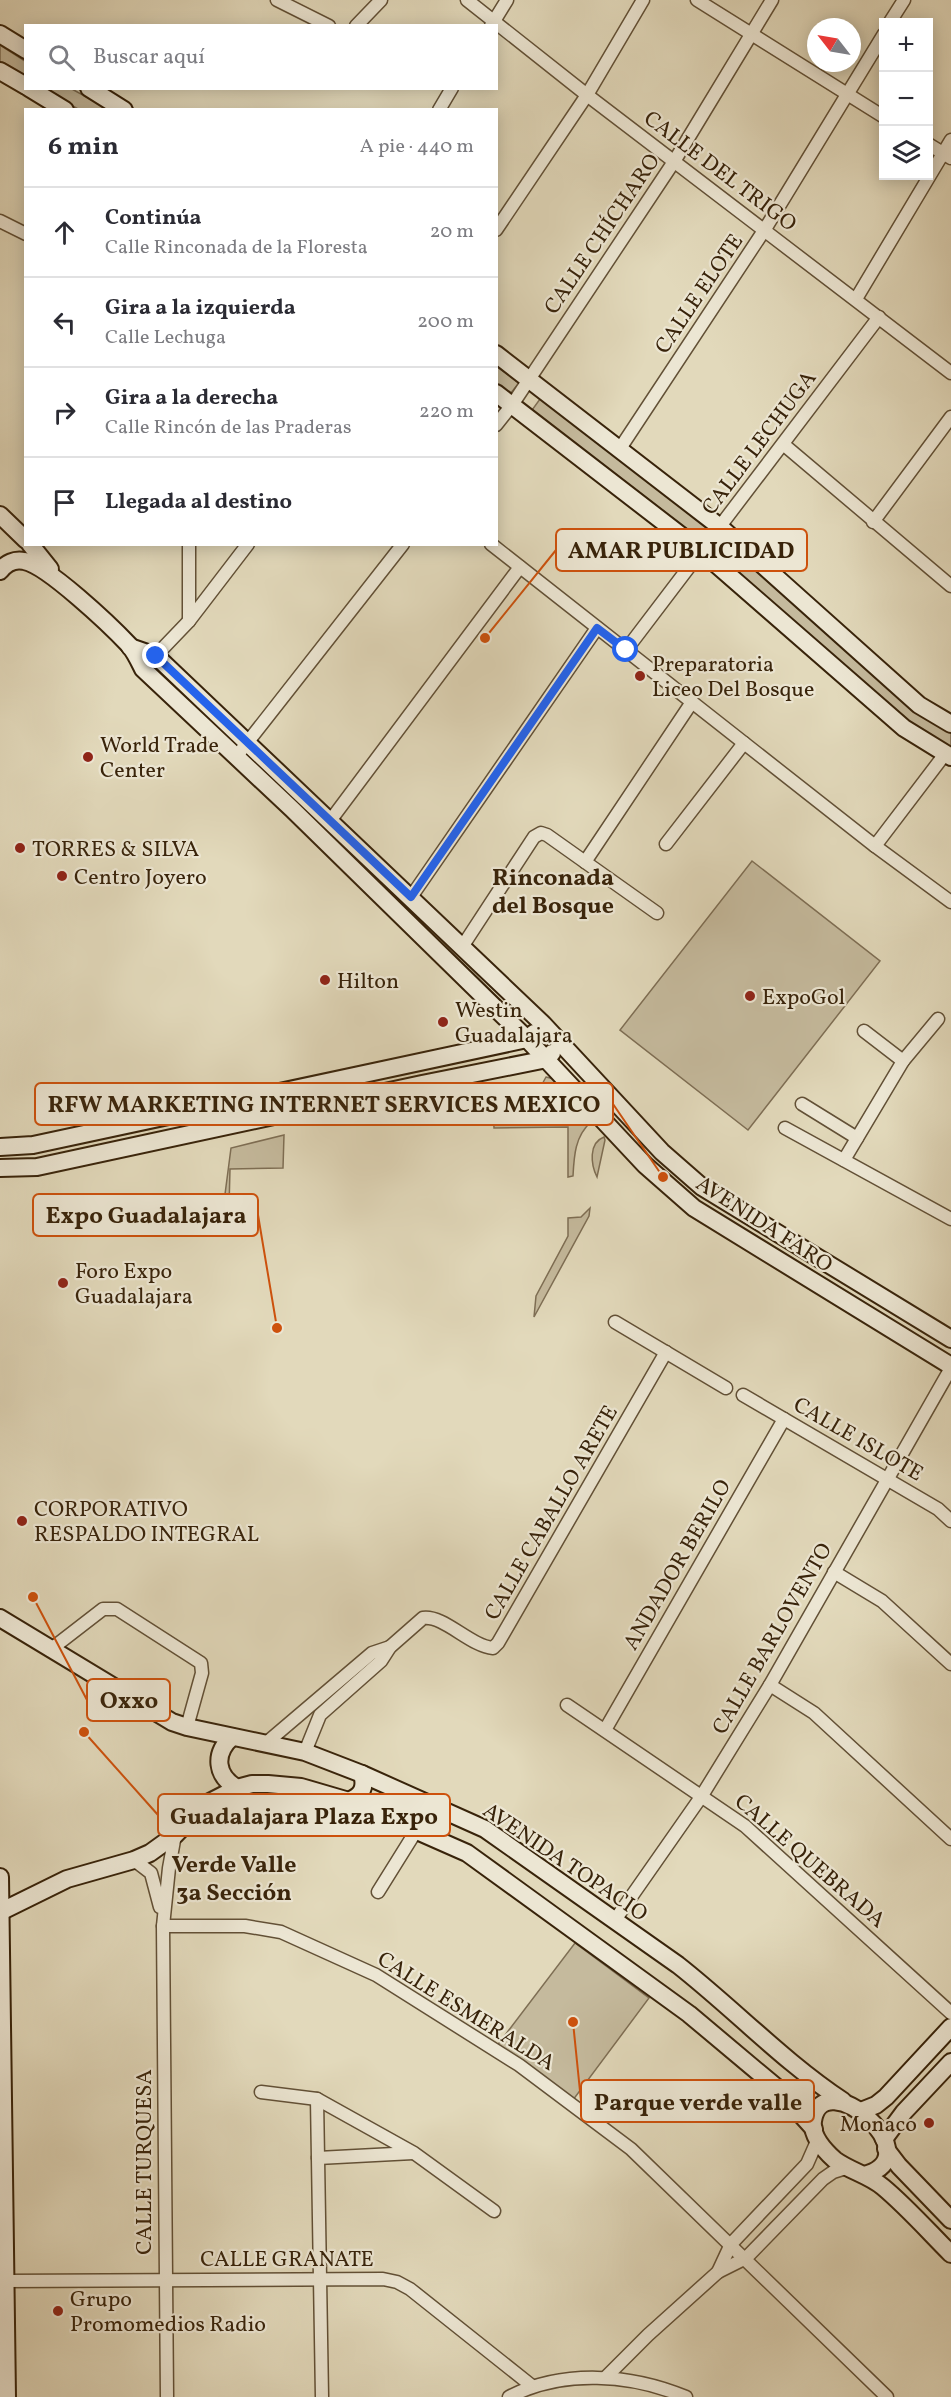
<!DOCTYPE html>
<html lang="es">
<head>
<meta charset="utf-8">
<style>
  body { margin:0; font-family:Vollkorn,serif; background:#f2f2f3; color:#2b2b33 }
  .controls { position:absolute; right:18px; top:18px; display:grid; overflow:hidden; border-radius:0px; box-shadow:0 3px 15px #0003 }
  .controls button { width:54px; height:54px; display:grid; place-items:center; padding:0; border:0; border-bottom:2px solid #e1e1e2; background:#fff; color:#2b2b33; font:30px sans-serif }
  .compass { position:absolute; left:807px; top:18px; width:54px; height:54px; border-radius:50%; background:#fff; box-shadow:0 3px 15px #0003; rotate:301deg }
  .stop { position:absolute; width:18px; height:18px; margin:-14px; border:4px solid #2563eb; border-radius:50%; background:#fff }
  .stop.end { background:#2563eb; border-color:#fff; box-shadow:0 2px 6px #0008 }
  .list { margin:0; padding:0; list-style:none }
  h2 { display:flex; justify-content:space-between; align-items:center; height:78px; margin:0; padding:0 24px; font-size:26px }
  h2 small { font-size:20px; font-weight:400; color:#7c7c81 }
  .list li { display:grid; grid-template-columns:39px 1fr auto; gap:18px; align-items:center; box-sizing:border-box; height:90px; padding:0 24px; border-top:2px solid #e1e1e2 }
  .list b { display:block; font-size:22px; white-space:nowrap }
  .list p { margin:0; font-size:20px; white-space:nowrap; color:#7c7c81 }
  .list em { font-size:20px; font-style:normal; color:#7c7c81 }
  .icon { flex:none; width:33px; height:33px; fill:none; stroke:currentColor; stroke-width:2; stroke-linecap:round; stroke-linejoin:round }
  .map { position:relative; flex:none; width:951px; height:2397px; overflow:hidden }
  .search { position:absolute; background:#fff; box-shadow:0 3px 15px #0003; left:24px; top:24px; width:474px; height:66px; display:flex; align-items:center; gap:15px; box-sizing:border-box; padding:0 21px; border-radius:0px; color:#7c7c81; font-size:22px }
  .panel { position:absolute; background:#fff; box-shadow:0 3px 15px #0003; left:24px; top:108px; width:474px; height:438px; border-radius:0px }
  .map>svg:first-child { display:block }
</style>
</head>
<body>
<div class="map">
<svg width="951" height="2397" viewBox="0 0 951 2397">
  <rect width="100%" height="100%" fill="#e2d9bb"/>
  <filter id="stains"><feTurbulence type="fractalNoise" baseFrequency=".00333" numOctaves="4"/><feColorMatrix values="0 0 0 0 .2 0 0 0 0 .09 0 0 0 0 .02 0 0 0 .5 -.17"/></filter>
  <radialGradient id="worn" r=".72"><stop offset=".6" stop-color="#630" stop-opacity="0"/><stop offset="1" stop-color="#630" stop-opacity=".3"/></radialGradient>
  <g fill="#c5ba9d" stroke="#7e6e54" stroke-width="1.5">
    <polygon points="0,45 25,61 25,78 0,63"/>
    <polygon points="43,89 72,89 108,109 78,109"/>
    <polygon points="496,366 519,383 510,394 497,384"/>
    <polygon points="540,399 709,529 700,539 532,410"/>
    <polygon points="730,547 927,718 951,730 951,749 910,727 721,557"/>
    <polygon points="752,861 880,961 748,1130 620,1030"/>
    <path d="M546,1077L554,1079L591,1122C575,1136 574,1156 573,1176L568,1177V1127L494,1128L493,1104L540,1088Z"/>
    <polygon points="284,1135 283,1168 230,1169 229,1207 224,1202 231,1148"/>
    <path d="M604,1137L605,1140L597,1177C591,1165 588,1143 604,1137Z"/>
    <polygon points="590,1208 589,1216 534,1317 536,1296 568,1236 568,1218 581,1217"/>
    <polygon points="575,1943 649,1998 570,2104 496,2047"/>
  </g>
  <g fill="none" stroke-linecap="round" stroke-linejoin="round">
    <defs>
      <g id="street">
        <polyline points="277,0 329,26"/>
        <polyline points="467,0 587,95 951,373"/>
        <polyline points="697,0 884,117"/>
        <polyline points="890,22 904,0"/>
        <polyline points="356,26 381,0"/>
        <polyline points="491,26 507,0"/>
        <polyline points="439,110 452,88"/>
        <polyline points="928,144 951,158"/>
        <polyline points="0,221 26,234"/>
        <polyline points="496,230 587,95 643,0"/>
        <polyline points="856,299 951,140"/>
        <polyline points="496,425 512,405 675,160 772,0"/>
        <polyline points="783,444 951,586"/>
        <polyline points="619,450 765,229 884,34"/>
        <polyline points="873,522 951,417"/>
        <polyline points="189,544 189,621"/>
        <polyline points="491,544 875,846 951,902"/>
        <polyline points="626,650 879,317"/>
        <polyline points="143,669 189,621 248,544"/>
        <polyline points="236,757 403,544"/>
        <polyline points="330,821 520,567"/>
        <polyline points="666,844 744,743"/>
        <polyline points="875,846 945,754"/>
        <polyline points="585,862 692,702"/>
        <polyline points="411,897 597,628"/>
        <polyline points="462,947 534,837 541,833 547,835 657,913"/>
        <polyline points="864,1031 903,1061"/>
        <polyline points="802,1104 857,1138"/>
        <polyline points="785,1128 951,1219"/>
        <polyline points="844,1160 903,1061 938,1019"/>
        <polyline points="615,1322 726,1388"/>
        <polyline points="743,1395 938,1509 951,1521"/>
        <polyline points="834,1572 882,1601 951,1664"/>
        <polyline points="50,1650 103,1609 117,1609 201,1663 202,1673 187,1727"/>
        <polyline points="770,1685 814,1713 951,1839"/>
        <polyline points="567,1705 745,1826 951,2013"/>
        <polyline points="605,1730 784,1419"/>
        <polyline points="265,1744 372,1653 390,1647"/>
        <path d="M305,1752L320,1715L381,1661L390,1647L423,1618C444,1615 470,1646 493,1648L498,1643L666,1352"/>
        <polyline points="134,1860 151,1873 160,1907"/>
        <polyline points="378,1892 416,1831"/>
        <polyline points="615,1920 701,1797 770,1685 951,1368"/>
        <polyline points="163,1926 245,1926 281,1932 376,1975 519,2065 631,2149 887,2397"/>
        <polyline points="261,2092 317,2099 414,2153 494,2211"/>
        <polyline points="317,2099 322,2397"/>
        <polyline points="318,2158 413,2153"/>
        <polyline points="718,2272 731,2244 807,2164 818,2139"/>
        <polyline points="6,2281 383,2279 397,2282 410,2289 532,2386"/>
        <polyline points="606,2377 648,2335 718,2272 746,2258 823,2179 833,2172 846,2168"/>
        <polyline points="167,2397 163,1926 169,1868 175,1835"/>
        <path d="M509,2397C563,2369 631,2374 686,2397"/>
      </g>
      <g id="secondary">
        <polyline points="0,34 26,50"/>
        <polyline points="0,71 26,86"/>
        <polyline points="29,88 65,110"/>
        <polyline points="89,88 124,110"/>
        <polyline points="496,354 720,527 919,705 951,724"/>
        <polyline points="496,393 701,551 904,728 951,757"/>
        <polyline points="0,515 26,540"/>
        <polyline points="30,544 50,569"/>
        <path d="M0,571C6,563 15,559 24,561C47,565 111,626 129,645C135,652 139,661 143,669L292,809L527,1039L645,1165L694,1208L951,1366"/>
        <polyline points="130,647 156,656 543,1024 662,1152 702,1187 951,1339"/>
        <polyline points="0,1147 33,1145 527,1039 534,1033"/>
        <polyline points="0,1168 37,1167 422,1084 547,1059 552,1053"/>
        <path d="M0,1618L172,1722L187,1727L305,1752L362,1774L485,1829L678,1965C734,2009 784,2062 843,2101"/>
        <path d="M232,1737C213,1754 216,1776 237,1788"/>
        <path d="M349,1801C362,1795 366,1788 362,1774"/>
        <polyline points="0,1877 7,2397"/>
        <polyline points="0,1912 67,1879 134,1860 150,1853 175,1835 204,1805 237,1788 252,1784 268,1784 301,1787 349,1801 467,1853 689,2014 776,2087 814,2129"/>
        <polyline points="861,2111 876,2105 886,2097 951,2027"/>
        <polyline points="884,2139 904,2112 951,2062"/>
        <polyline points="886,2149 899,2166 951,2220"/>
        <path d="M864,2175C935,2158 822,2060 813,2121C811,2136 825,2151 835,2160C850,2171 869,2175 883,2187C907,2207 929,2232 951,2254"/>
      </g>
    </defs>
    <use href="#street" stroke="#625036" stroke-width="15"/>
    <use href="#secondary" stroke="#38230a" stroke-width="20"/>
    <use href="#street" stroke="#ece6d3" stroke-width="12"/>
    <use href="#secondary" stroke="#ece6d3" stroke-width="16"/>
  </g>
  <g fill="none" stroke-linecap="round" stroke-linejoin="round">
    <polyline stroke="#2563eb" stroke-width="8" points="156,656 411,897 597,628 626,650"/>
  </g>
  <g fill="#8f2418" stroke="#ece6d3" stroke-width="2">
    <circle cx="640" cy="676" r="6"/>
    <circle cx="88" cy="757" r="6"/>
    <circle cx="20" cy="848" r="6"/>
    <circle cx="62" cy="876" r="6"/>
    <circle cx="325" cy="980" r="6"/>
    <circle cx="750" cy="996" r="6"/>
    <circle cx="443" cy="1022" r="6"/>
    <circle cx="63" cy="1283" r="6"/>
    <circle cx="22" cy="1521" r="6"/>
    <circle cx="929" cy="2123" r="6"/>
    <circle cx="58" cy="2311" r="6"/>
  </g>
  <g text-anchor="middle" stroke-width="4.5" stroke-linejoin="round" paint-order="stroke">
    <g font-size="22" fill="#38230a" stroke="#ece6d3">
      <text transform="translate(721 170) rotate(37)" y="8">CALLE DEL TRIGO</text>
      <text transform="translate(601 233) rotate(-56)" y="8">CALLE CHÍCHARO</text>
      <text transform="translate(698 293) rotate(-56)" y="8">CALLE ELOTE</text>
      <text transform="translate(758 442) rotate(-53)" y="8">CALLE LECHUGA</text>
      <text transform="translate(765 1223) rotate(33)" y="8">AVENIDA FARO</text>
      <text transform="translate(859 1438) rotate(30)" y="8">CALLE ISLOTE</text>
      <text transform="translate(550 1512) rotate(-60)" y="8">CALLE CABALLO ARETE</text>
      <text transform="translate(676 1564) rotate(-60)" y="8">ANDADOR BERILO</text>
      <text transform="translate(771 1638) rotate(-60)" y="8">CALLE BARLOVENTO</text>
      <text transform="translate(811 1860) rotate(41)" y="8">CALLE QUEBRADA</text>
      <text transform="translate(566 1861) rotate(34)" y="8">AVENIDA TOPACIO</text>
      <text transform="translate(467 2010) rotate(32)" y="8">CALLE ESMERALDA</text>
      <text transform="translate(143 2162) rotate(-90)" y="8">CALLE TURQUESA</text>
      <text x="287" y="2266">CALLE GRANATE</text>
    </g>
    <g font-size="22" fill="#38230a" stroke="#ece6d3" text-anchor="start">
      <text x="652" y="671">Preparatoria<tspan x="652" dy="25">Liceo Del Bosque</tspan></text>
      <text x="100" y="752">World Trade<tspan x="100" dy="25">Center</tspan></text>
      <text x="32" y="856">TORRES &amp; SILVA</text>
      <text x="74" y="884">Centro Joyero</text>
      <text x="337" y="988">Hilton</text>
      <text x="762" y="1004">ExpoGol</text>
      <text x="455" y="1017">Westin<tspan x="455" dy="25">Guadalajara</tspan></text>
      <text x="75" y="1278">Foro Expo<tspan x="75" dy="25">Guadalajara</tspan></text>
      <text x="34" y="1516">CORPORATIVO<tspan x="34" dy="25">RESPALDO INTEGRAL</tspan></text>
      <text x="917" y="2131" text-anchor="end">Monaco</text>
      <text x="70" y="2306">Grupo<tspan x="70" dy="25">Promomedios Radio</tspan></text>
    </g>
    <g font-size="24" font-weight="bold" fill="#38230a" stroke="#ece6d3">
      <text x="553" y="885">Rinconada<tspan x="553" dy="28">del Bosque</tspan></text>
      <text x="234" y="1872">Verde Valle<tspan x="234" dy="28">3a Sección</tspan></text>
    </g>
  </g>
  <path fill="none" stroke="#ce510c" stroke-width="2" d="M485 638L556 550M663 1177L613 1104M277 1328L258 1215M33 1597L87 1700M84 1732L158 1815M573 2022L581 2101"/>
  <g fill="#ce510c" stroke="#ece6d3" stroke-width="2">
    <circle cx="485" cy="638" r="6"/>
    <circle cx="663" cy="1177" r="6"/>
    <circle cx="277" cy="1328" r="6"/>
    <circle cx="33" cy="1597" r="6"/>
    <circle cx="84" cy="1732" r="6"/>
    <circle cx="573" cy="2022" r="6"/>
  </g>
  <g fill="#ece6d3" stroke="#ce510c" stroke-width="2">
    <rect x="556" y="529" width="251" height="42" rx="6"/>
    <rect x="35" y="1083" width="578" height="42" rx="6"/>
    <rect x="33" y="1194" width="225" height="42" rx="6"/>
    <rect x="87" y="1679" width="83" height="42" rx="6"/>
    <rect x="158" y="1794" width="292" height="42" rx="6"/>
    <rect x="581" y="2080" width="233" height="42" rx="6"/>
  </g>
  <g font-size="24" text-anchor="middle" font-weight="bold" fill="#38230a">
    <text x="681" y="558">AMAR PUBLICIDAD</text>
    <text x="324" y="1112">RFW MARKETING INTERNET SERVICES MEXICO</text>
    <text x="146" y="1223">Expo Guadalajara</text>
    <text x="129" y="1708">Oxxo</text>
    <text x="304" y="1824">Guadalajara Plaza Expo</text>
    <text x="698" y="2110">Parque verde valle</text>
  </g>
  <rect width="100%" height="100%" filter="url(#stains)"/>
  <rect width="100%" height="100%" fill="url(#worn)"/>
</svg>
<div class="controls">
<button>+</button>
<button>−</button>
<button><svg class="icon" aria-label="layers" viewBox="0 0 24 24"><path d="M12 4l9 5-9 5-9-5zM3 14l9 5 9-5"/></svg></button>
</div>
<svg class="compass" viewBox="-18 -18 36 36"><path d="M0-13l5 13h-10z" fill="#e53935"/><path d="M0 13l5-13h-10z" fill="#7c7c81"/></svg>
<div class="stop" style="left:626px;top:650px"></div>
<div class="stop end" style="left:156px;top:656px"></div>
<div class="search"><svg class="icon" aria-label="search" viewBox="0 0 24 24"><circle cx="10" cy="10" r="6"/><path d="M15 15l6 6"/></svg>Buscar aquí</div>
<section class="panel">
<h2>6 min<small>A pie · 440 m</small></h2>
<ul class="list">
<li><svg class="icon" aria-label="ahead" viewBox="0 0 24 24"><path d="M12 20V5M6 11l6-6 6 6"/></svg><div><b>Continúa</b><p>Calle Rinconada de la Floresta</p></div><em>20 m</em></li>
<li><svg class="icon" aria-label="left" viewBox="0 0 24 24"><path d="M17 20v-9H6M10 6l-5 5 5 5"/></svg><div><b>Gira a la izquierda</b><p>Calle Lechuga</p></div><em>200 m</em></li>
<li><svg class="icon" aria-label="right" viewBox="0 0 24 24"><path d="M7 20v-9h11M14 6l5 5-5 5"/></svg><div><b>Gira a la derecha</b><p>Calle Rincón de las Praderas</p></div><em>220 m</em></li>
<li><svg class="icon" aria-label="arrive" viewBox="0 0 24 24"><path d="M6 21V4h12l-3 4 3 4H6"/></svg><div><b>Llegada al destino</b></div></li>
</ul>
</section>
</div>
</body>
</html>
